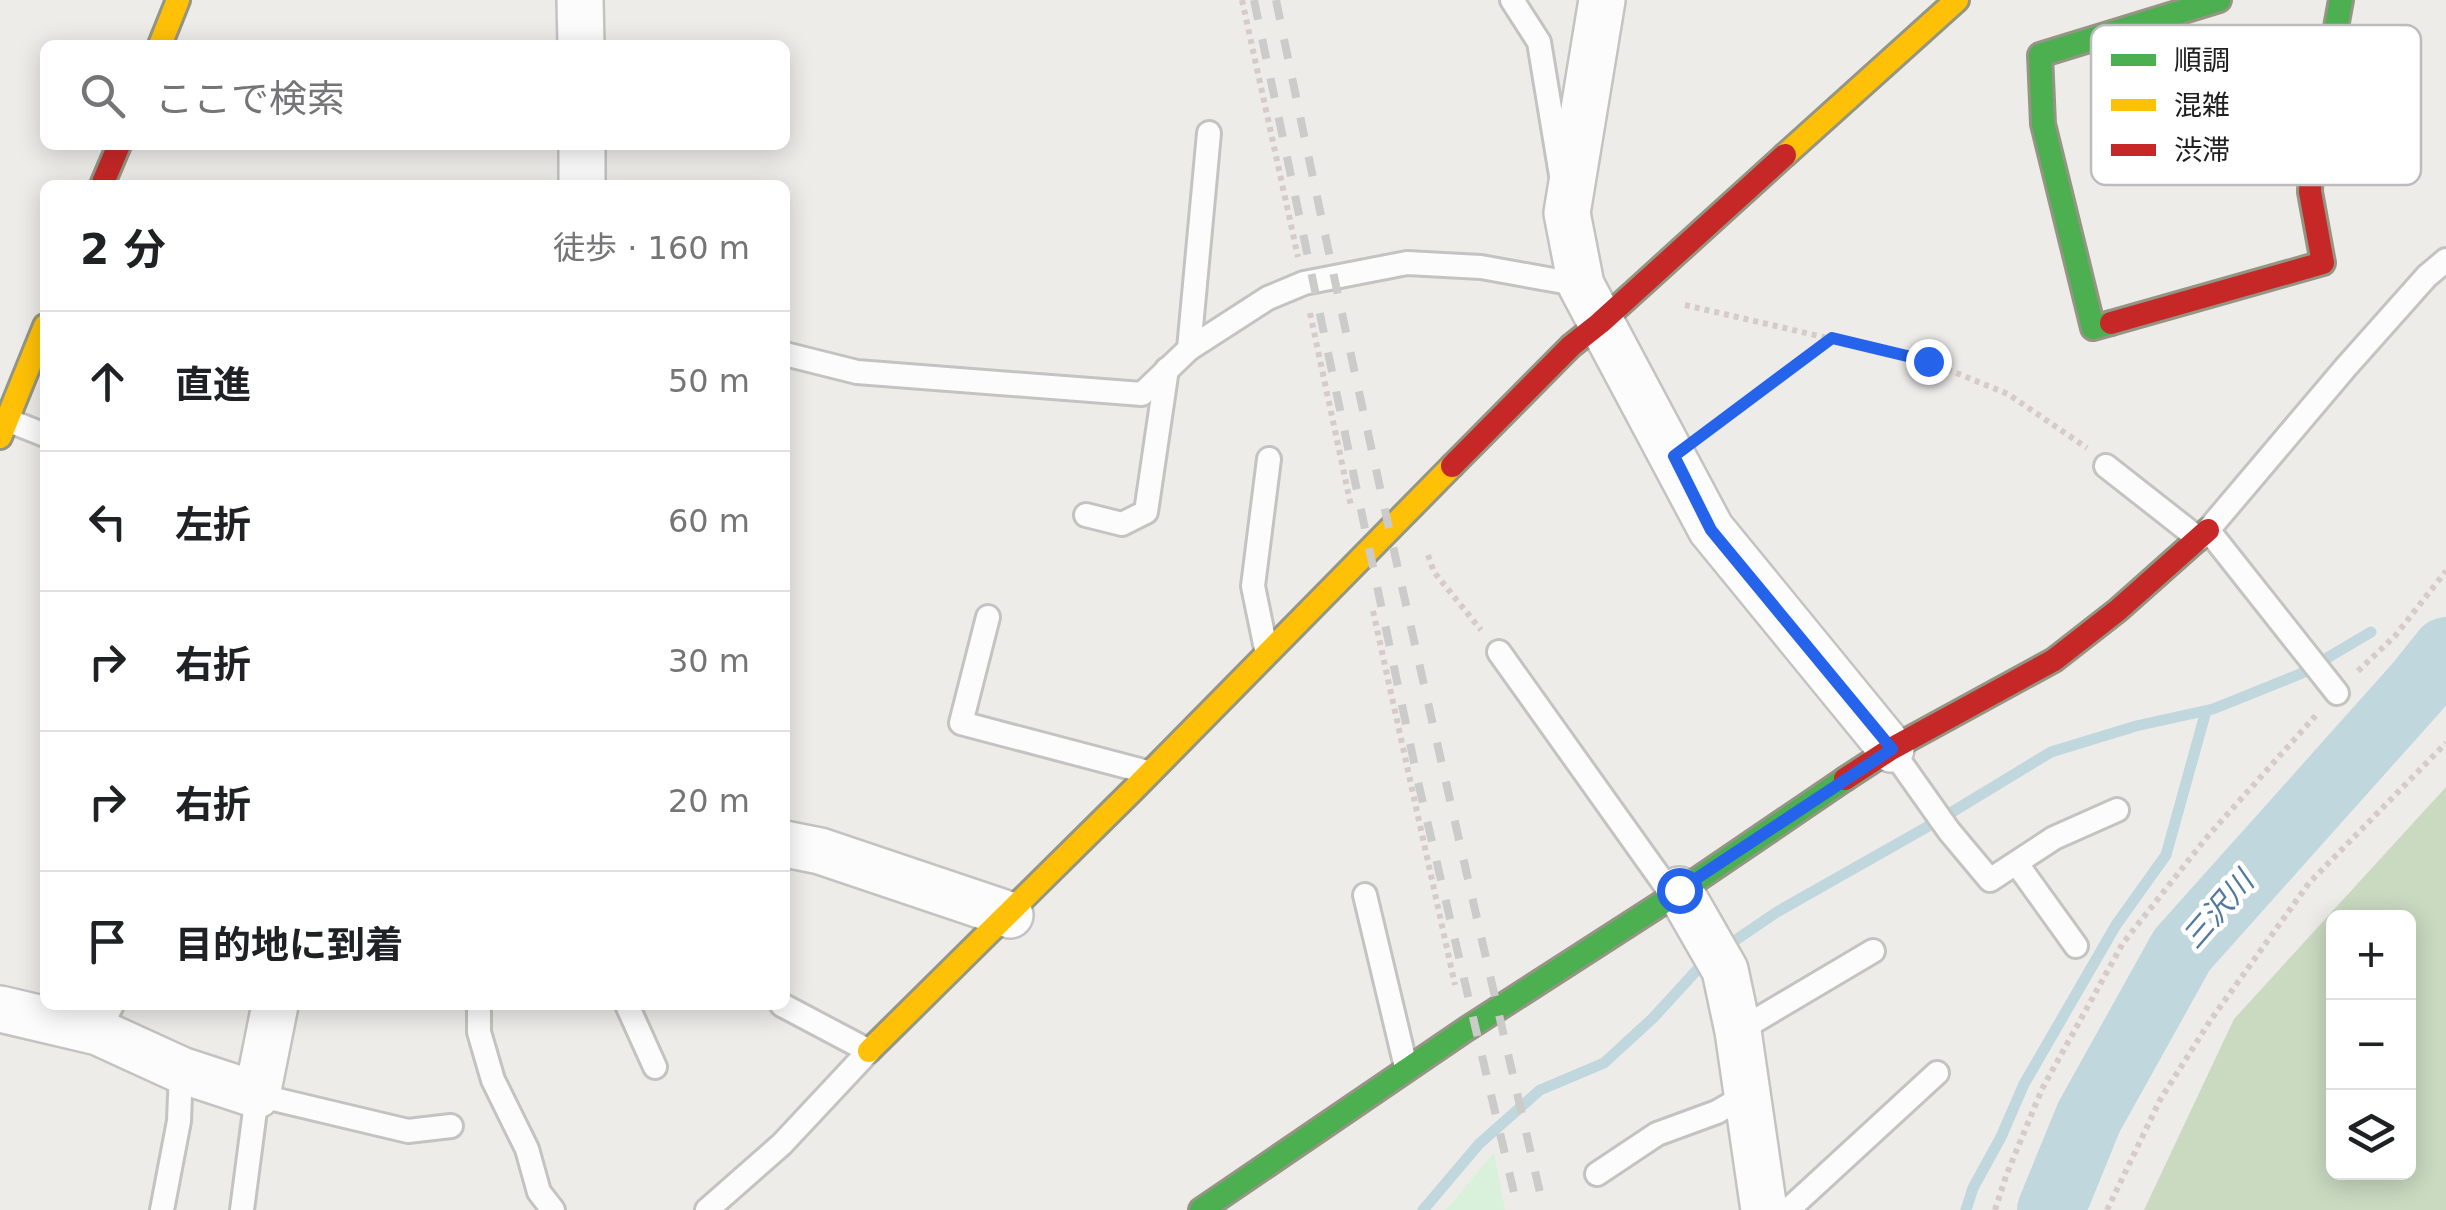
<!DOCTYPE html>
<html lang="ja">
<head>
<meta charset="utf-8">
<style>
  body { margin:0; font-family:"DejaVu Sans","Noto Sans JP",sans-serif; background:#f2f2f2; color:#202124 }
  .controls { position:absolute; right:30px; bottom:30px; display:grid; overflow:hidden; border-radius:15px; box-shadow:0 5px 25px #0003 }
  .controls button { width:90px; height:90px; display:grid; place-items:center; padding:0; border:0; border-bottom:2px solid #e0e0e0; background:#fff; color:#202124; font:50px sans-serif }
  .stop { position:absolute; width:30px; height:30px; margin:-22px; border:8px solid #2563eb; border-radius:50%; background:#fff }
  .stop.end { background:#2563eb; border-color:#fff; box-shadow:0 2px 10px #0008 }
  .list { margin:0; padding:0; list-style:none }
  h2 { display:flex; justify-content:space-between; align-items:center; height:130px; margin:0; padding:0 40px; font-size:42px }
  h2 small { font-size:32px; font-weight:400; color:#757577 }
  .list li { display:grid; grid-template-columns:65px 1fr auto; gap:30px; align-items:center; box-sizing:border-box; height:140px; padding:0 40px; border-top:2px solid #e0e0e0 }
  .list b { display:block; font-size:38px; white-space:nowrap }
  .list em { font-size:32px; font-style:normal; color:#757577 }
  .icon { flex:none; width:55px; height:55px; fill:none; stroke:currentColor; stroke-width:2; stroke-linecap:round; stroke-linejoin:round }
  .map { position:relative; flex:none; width:2446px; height:1210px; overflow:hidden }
  .search { position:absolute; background:#fff; box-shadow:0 5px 25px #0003; left:40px; top:40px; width:750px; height:110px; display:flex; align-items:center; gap:25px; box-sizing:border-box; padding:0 35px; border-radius:15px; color:#757577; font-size:38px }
  .panel { position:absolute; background:#fff; box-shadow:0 5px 25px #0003; left:40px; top:180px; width:750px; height:830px; border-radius:15px }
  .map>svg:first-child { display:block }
</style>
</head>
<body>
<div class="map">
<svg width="2446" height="1210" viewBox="0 0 2446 1210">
  <rect width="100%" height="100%" fill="#edece9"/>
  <path fill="#c9dac1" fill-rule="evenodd" d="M2446,787V1210H2144L2234,1019ZM2334,918H2408V1172H2334Z"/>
  <polygon fill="#d9f1da" points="1494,1153 1505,1210 1445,1210 1449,1206"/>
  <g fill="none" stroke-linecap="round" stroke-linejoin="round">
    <g stroke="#c0d7de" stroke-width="11">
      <polyline points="1724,948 1777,912 1934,823 2051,752 2136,726 2213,709 2300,674 2371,632"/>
      <polyline points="1423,1210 1479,1144 1540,1090 1604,1063 1653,1018 1708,958"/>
      <polyline points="1966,1210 1973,1188 2001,1137 2024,1084 2116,925 2166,855 2206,711"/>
    </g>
    <polyline stroke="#c0d7de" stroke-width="68" points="2051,1210 2089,1117 2182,950 2418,686 2446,651"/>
    <defs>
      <g id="lane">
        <polyline points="1512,0 1539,42 1561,175"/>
        <polyline points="1189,349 1209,133"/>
        <polyline points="785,354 857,372 1142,394 1189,349 1268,298 1304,283 1407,263 1481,267 1581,285"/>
        <polyline points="7,420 45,435"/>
        <polyline points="2106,466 2199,539"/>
        <polyline points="1086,515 1122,524 1146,512 1167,369"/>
        <polyline points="988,617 961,723 1147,772"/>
        <polyline points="1266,649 1253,586 1269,459"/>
        <polyline points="1499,652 1673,896"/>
        <polyline points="2337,693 2208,530 2346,367 2427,276 2446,260"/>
        <polyline points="1891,749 1949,831 1990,880 2054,838 2117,810"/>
        <polyline points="2017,864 2076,946"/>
        <polyline points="1365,895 1406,1067"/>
        <polyline points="479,1005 479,1032 493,1080 527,1149 539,1192 553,1210"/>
        <polyline points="627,1005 655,1067"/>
        <polyline points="1738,1031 1873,951"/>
        <polyline points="98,1032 112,1005"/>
        <polyline points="1597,1174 1657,1134 1717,1112 1746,1095"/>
        <polyline points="162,1210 179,1121 181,1070"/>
        <polyline points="242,1210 257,1095 408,1131 451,1126"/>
        <polyline points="707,1210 782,1144 869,1051 782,1005"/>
        <polyline points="1788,1210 1937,1073"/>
      </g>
      <g id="street">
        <polyline points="580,0 581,45"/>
        <polyline points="1602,0 1567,213 1581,285 1711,529 1891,749"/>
        <polyline points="582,145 582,185"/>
        <polyline points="785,844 820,851 1010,915"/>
        <polyline points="1679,890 1725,970 1738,1031 1764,1210"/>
        <polyline points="0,1009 98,1032 181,1070 257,1095 275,1005"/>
      </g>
      <g id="fast">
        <polyline points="2317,131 2341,0"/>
        <polyline points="2111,323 2093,328 2043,124 2040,55 2219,0"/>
        <polyline points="1201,1210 1465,1030 1673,896 1845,779"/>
      </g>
      <g id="slow">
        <polyline points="160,45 178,0"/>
        <polyline points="1785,155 1957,0"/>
        <polyline points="0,437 45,326"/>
        <polyline points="869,1051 1134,789 1452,466"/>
      </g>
      <g id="jam">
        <polyline points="102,185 119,145"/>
        <polyline points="2111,323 2323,263 2310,192 2311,162 2317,131"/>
        <polyline points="1452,466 1571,346 1600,323 1785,155"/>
        <polyline points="1845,779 1891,749 2054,660 2118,610 2208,530"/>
      </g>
    </defs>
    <use href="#lane" stroke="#c3c3c1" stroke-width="28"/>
    <use href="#street" stroke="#c3c3c1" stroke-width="50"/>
    <use href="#fast" stroke="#949683" stroke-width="28"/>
    <use href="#slow" stroke="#949683" stroke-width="28"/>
    <use href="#jam" stroke="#949683" stroke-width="28"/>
    <g stroke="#d6cbc9" stroke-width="6" stroke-dasharray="5 5" stroke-linecap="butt">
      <polyline points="1242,0 1298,257"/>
      <polyline points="1685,305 1927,361 2008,394 2087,448"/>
      <polyline points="1310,313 1351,506"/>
      <polyline points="1703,435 1832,338"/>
      <polyline points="1428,555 1434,572 1481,630"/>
      <polyline points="1373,611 1455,985"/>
      <polyline points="2358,671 2395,636 2446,571"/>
      <polyline points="1995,1210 2006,1176 2042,1089 2123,943 2207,837 2318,713"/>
      <polyline points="2107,1210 2160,1100 2210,1021 2309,883 2446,743"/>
    </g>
    <use href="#lane" stroke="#fcfcfc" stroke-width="22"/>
    <use href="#street" stroke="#fcfcfc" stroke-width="45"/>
    <use href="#fast" stroke="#4caf50" stroke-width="22"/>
    <use href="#slow" stroke="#ffc107" stroke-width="22"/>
    <use href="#jam" stroke="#c62828" stroke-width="22"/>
    <g stroke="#cbcbca" stroke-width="8" stroke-dasharray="20 20" stroke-linecap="butt">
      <polyline points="1254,0 1419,786 1518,1210"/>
      <path d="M1276,0C1359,405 1451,807 1544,1210"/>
    </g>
  </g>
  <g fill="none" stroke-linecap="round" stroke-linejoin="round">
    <polyline stroke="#2563eb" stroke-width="12" points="1679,890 1892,749 1711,530 1674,456 1832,338 1928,361"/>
  </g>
  <g text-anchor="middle" stroke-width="9" stroke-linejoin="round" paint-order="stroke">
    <g font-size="30" font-style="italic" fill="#5278a0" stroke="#fff">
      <text transform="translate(2218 910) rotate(-49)" y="10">三沢川</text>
    </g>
  </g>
  <rect x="2091" y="25" width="330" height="160" rx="15" fill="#fff" stroke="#bcbcbc" stroke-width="2.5"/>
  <rect x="2111" y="54" width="45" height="12" fill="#4caf50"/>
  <rect x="2111" y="99" width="45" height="12" fill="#ffc107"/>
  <rect x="2111" y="144" width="45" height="12" fill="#c62828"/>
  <g font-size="28" fill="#202020">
    <text x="2174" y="70">順調</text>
    <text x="2174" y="115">混雑</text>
    <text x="2174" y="160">渋滞</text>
  </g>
</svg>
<div class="controls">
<button>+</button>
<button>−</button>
<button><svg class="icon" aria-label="layers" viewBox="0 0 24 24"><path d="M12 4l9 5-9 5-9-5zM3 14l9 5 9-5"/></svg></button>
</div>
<div class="stop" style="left:1679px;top:890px"></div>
<div class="stop end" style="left:1928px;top:361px"></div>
<div class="search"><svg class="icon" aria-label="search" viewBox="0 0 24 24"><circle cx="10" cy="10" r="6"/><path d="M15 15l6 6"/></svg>ここで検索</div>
<section class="panel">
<h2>2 分<small>徒歩 · 160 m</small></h2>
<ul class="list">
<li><svg class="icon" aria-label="ahead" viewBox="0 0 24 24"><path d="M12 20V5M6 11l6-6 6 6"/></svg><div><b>直進</b></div><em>50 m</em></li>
<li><svg class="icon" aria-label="left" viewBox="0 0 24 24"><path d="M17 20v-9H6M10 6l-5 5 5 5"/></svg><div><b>左折</b></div><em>60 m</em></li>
<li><svg class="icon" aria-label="right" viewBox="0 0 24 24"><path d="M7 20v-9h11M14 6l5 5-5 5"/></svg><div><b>右折</b></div><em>30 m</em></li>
<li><svg class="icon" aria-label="right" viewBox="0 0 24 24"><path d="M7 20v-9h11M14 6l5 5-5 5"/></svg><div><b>右折</b></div><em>20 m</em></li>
<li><svg class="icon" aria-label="arrive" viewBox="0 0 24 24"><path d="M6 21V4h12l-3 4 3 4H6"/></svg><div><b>目的地に到着</b></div></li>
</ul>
</section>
</div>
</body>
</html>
